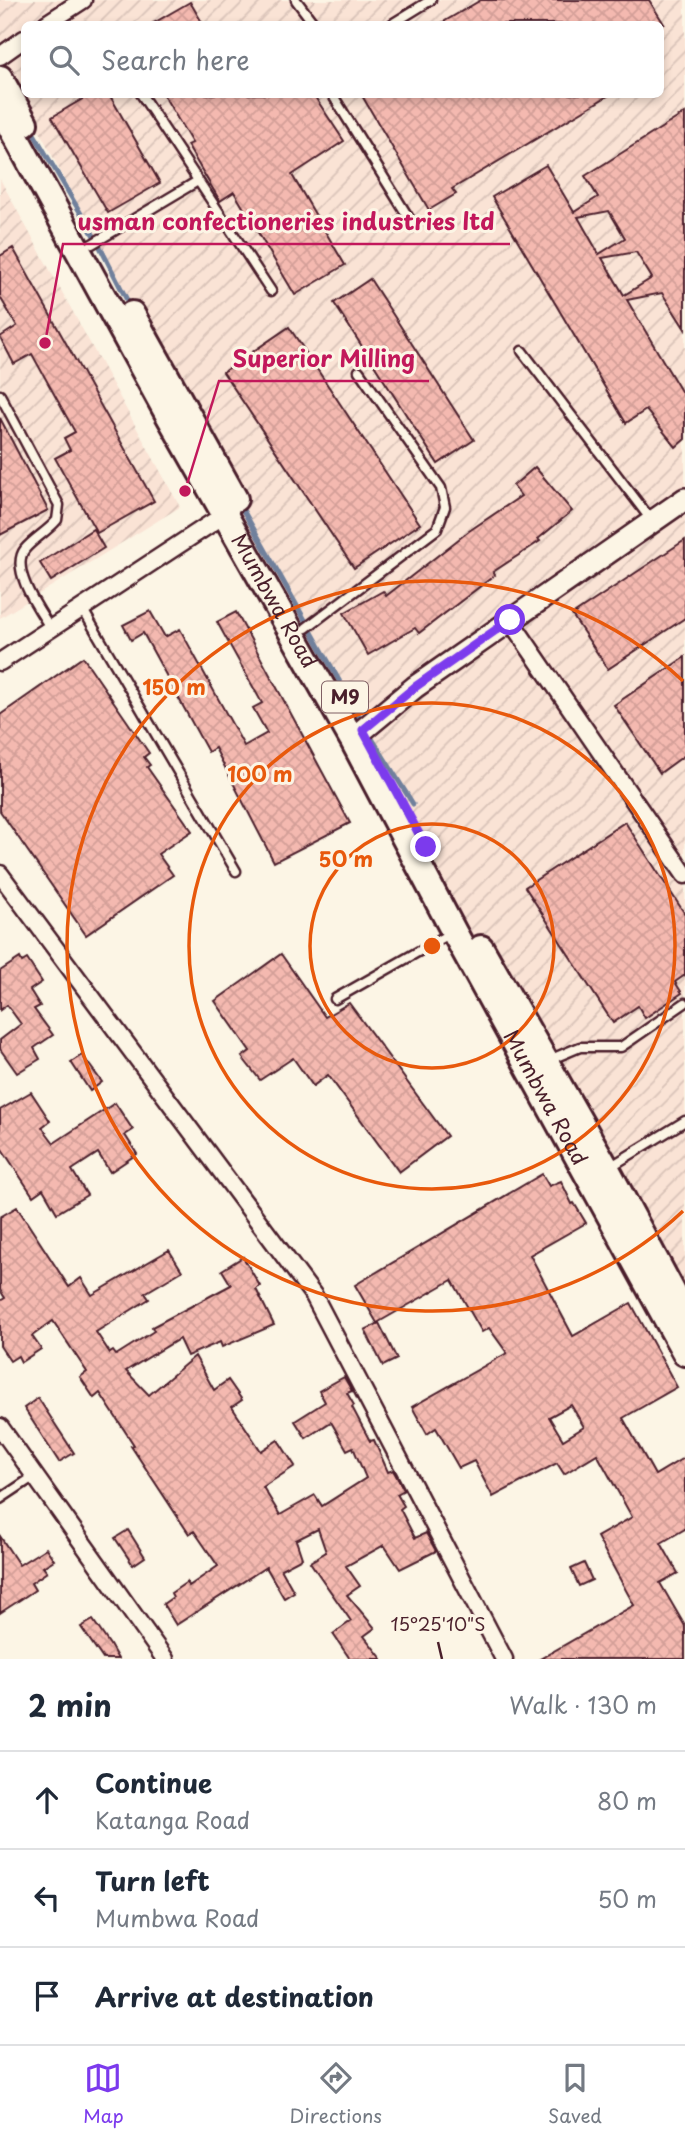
<!DOCTYPE html>
<html lang="en">
<head>
<meta charset="utf-8">
<style>
  body { margin:0; font-family:"Playpen Sans",sans-serif; background:#f2f2f3; color:#1f2937 }
  .stop { position:absolute; width:21px; height:21px; margin:-16px; border:5px solid #7c3aed; border-radius:50%; background:#fff }
  .stop.end { background:#7c3aed; border-color:#fff; box-shadow:0 2px 7px #0008 }
  .list { margin:0; padding:0; list-style:none }
  h2 { display:flex; justify-content:space-between; align-items:center; height:91px; margin:0; padding:0 28px; font-size:30px }
  h2 small { font-size:23px; font-weight:400; color:#747a83 }
  .list li { display:grid; grid-template-columns:46px 1fr auto; gap:21px; align-items:center; box-sizing:border-box; height:98px; padding:0 28px; border-top:2px solid #e0e1e3 }
  .list b { display:block; font-size:26px; white-space:nowrap }
  .list p { margin:0; font-size:23px; white-space:nowrap; color:#747a83 }
  .list em { font-size:23px; font-style:normal; color:#747a83 }
  .icon { flex:none; width:38px; height:38px; fill:none; stroke:currentColor; stroke-width:2; stroke-linecap:round; stroke-linejoin:round }
  .map { position:relative; flex:none; width:685px; height:1659px; overflow:hidden }
  .search { position:absolute; background:#fff; box-shadow:0 4px 10px #0003; left:21px; right:21px; top:21px; height:77px; display:flex; align-items:center; gap:18px; box-sizing:border-box; padding:0 24px; border-radius:10px; color:#747a83; font-size:26px }
  .sheet { height:385px; background:#fff }
  nav { display:flex; justify-content:space-around; align-items:center; box-sizing:border-box; height:98px; border-top:2px solid #e0e1e3; background:#fff; font-size:19px; color:#747a83 }
  nav a { display:grid; justify-items:center; gap:4px }
  nav .on { color:#7c3aed }
  .map>svg:first-child { display:block }
</style>
</head>
<body>
<div class="map">
<svg width="685" height="1659" viewBox="0 0 685 1659">
  <defs>
    <pattern id="industrial-furrows" width="10" height="10" patternUnits="userSpaceOnUse" patternTransform="scale(1.75)"><rect width="10" height="10" fill="#fae3d5"/><path d="M-1 1l2-2M0 10L10 0M9 11l2-2" fill="none" stroke="#d8c2b7"/></pattern>
    <pattern id="building-cross-hatch" width="8" height="8" patternUnits="userSpaceOnUse" patternTransform="scale(1.75)"><rect width="8" height="8" fill="#f4b9b0"/><path d="M0 0l8 8M0 8l8-8" fill="none" stroke="#d39f98"/></pattern>
  </defs>
  <rect width="100%" height="100%" fill="#fcf5e5"/>
  <filter id="ink" filterUnits="userSpaceOnUse"><feTurbulence type="fractalNoise" baseFrequency=".0143" numOctaves="2"/><feDisplacementMap in="SourceGraphic" scale="14" xChannelSelector="R" yChannelSelector="G"/><feConvolveMatrix kernelMatrix="1 2 1 2 8 2 1 2 1" color-interpolation-filters="sRGB"/></filter>
  <g filter="url(#ink)">
    <g fill="url(#industrial-furrows)" fill-rule="evenodd">
      <path d="M0,0H685V1326L353,741L0,54ZM24,24H660V94H24Z"/>
      <polygon points="0,179 180,507 0,618"/>
    </g>
    <g fill="none" stroke-linecap="round" stroke-linejoin="round">
      <g stroke="#70809c" stroke-width="5">
        <polyline points="30,127 97,241 131,308"/>
        <polyline points="239,503 363,723"/>
        <polyline points="368,732 413,804"/>
      </g>
    </g>
    <g fill="url(#building-cross-hatch)" stroke="#4a1f2b" stroke-width="2" fill-rule="evenodd">
      <polygon points="481,0 649,0 664,24 440,24"/>
      <polygon points="190,2 203,24 152,24"/>
      <polygon points="91,94 109,94 160,183 108,213 52,117"/>
      <polygon points="163,94 313,94 344,141 292,175 345,265 295,295 234,192 220,201 187,145 192,143"/>
      <polygon points="361,94 611,94 452,189 456,194 429,210"/>
      <path d="M685,113V329L662,293L627,300L685,398V439L676,447L646,410L626,423L492,197L546,165L574,212L598,197L585,176ZM609,211L625,238L599,254L578,217ZM636,252L652,278L624,295L602,258Z"/>
      <polygon points="13,248 154,501 97,533 55,458 70,450 64,438 75,432 32,354 14,364 0,337 17,326 0,297 0,256"/>
      <polygon points="370,279 474,440 438,464 334,303"/>
      <polygon points="289,327 420,524 354,568 223,372"/>
      <polygon points="0,418 48,510 0,535"/>
      <polygon points="535,467 572,511 538,539 540,541 493,572 495,575 419,633 415,628 368,655 344,613 383,591 386,596 469,531 521,496 513,486"/>
      <polygon points="93,529 104,548 51,581 40,563"/>
      <polygon points="685,540 685,618 608,669 572,615"/>
      <polygon points="150,611 165,637 180,629 244,746 267,733 253,708 262,703 217,622 236,612 350,823 274,862 215,748 208,752 143,633 131,640 123,625"/>
      <polygon points="83,657 149,753 144,757 150,765 147,767 192,831 158,854 173,875 86,935 0,811 0,715"/>
      <polygon points="685,657 685,755 660,773 614,705"/>
      <polygon points="625,822 685,914 685,975 675,982 682,993 645,1018 638,1006 613,1023 525,887"/>
      <polygon points="281,954 325,1017 349,1003 447,1136 399,1172 328,1075 313,1086 293,1058 260,1080 242,1057 250,1051 215,1001"/>
      <polygon points="20,958 22,962 27,959 42,982 30,990 40,1006 34,1009 53,1035 34,1048 40,1059 17,1073 0,1049 0,1040 21,1024 7,1005 0,1010 0,971"/>
      <polygon points="82,1055 102,1082 90,1091 71,1062"/>
      <polygon points="31,1092 50,1121 42,1127 54,1143 115,1103 133,1130 125,1135 137,1154 110,1172 98,1153 72,1170 87,1195 57,1213 43,1189 33,1196 0,1146 0,1110"/>
      <path d="M542,1174L549,1186L561,1181L572,1204L574,1203L586,1223L530,1255L573,1336L631,1303L677,1387L623,1418L655,1475L685,1457V1529L661,1543L678,1573L660,1583L685,1626V1659H540L634,1605L597,1537L632,1517L597,1454L564,1474L557,1463L493,1497L474,1461L459,1468L436,1428L427,1434L412,1407L507,1353L489,1328L482,1332L452,1280L377,1323L355,1285ZM571,1405L584,1427L563,1440L549,1417Z"/>
      <polygon points="17,1207 69,1287 81,1278 92,1295 169,1250 182,1271 145,1293 149,1299 96,1332 110,1353 113,1351 116,1355 154,1331 152,1327 231,1285 222,1270 243,1257 260,1286 256,1289 274,1325 222,1347 220,1342 187,1356 179,1339 126,1371 149,1395 195,1356 214,1390 228,1380 242,1400 232,1407 261,1451 278,1440 295,1466 263,1487 280,1515 315,1495 322,1506 366,1478 353,1447 347,1450 331,1422 306,1438 295,1421 325,1402 319,1391 344,1377 352,1391 347,1393 354,1405 352,1407 370,1441 374,1440 388,1472 393,1470 404,1490 397,1494 404,1506 400,1509 415,1538 426,1533 436,1551 400,1569 384,1545 346,1566 360,1586 347,1595 375,1628 364,1636 382,1659 350,1659 333,1634 351,1621 310,1562 326,1552 318,1529 296,1540 302,1558 281,1569 294,1592 284,1598 266,1567 176,1625 163,1604 173,1597 171,1593 187,1582 189,1586 218,1566 194,1531 189,1534 131,1446 134,1445 100,1393 94,1398 80,1377 87,1372 53,1321 32,1336 41,1349 21,1362 18,1356 10,1361 0,1346 0,1301 5,1298 0,1290 0,1217"/>
      <polygon points="379,1323 397,1359 383,1366 365,1330"/>
      <polygon points="38,1398 74,1453 59,1462 24,1408"/>
      <polygon points="128,1530 145,1557 133,1565 115,1538"/>
      <polygon points="0,1536 19,1565 46,1548 54,1560 43,1567 47,1572 31,1583 35,1590 0,1613"/>
      <polygon points="584,1563 592,1580 579,1586 571,1569"/>
      <polygon points="93,1620 110,1645 118,1659 103,1659 81,1627"/>
    </g>
    <g fill="none" stroke-linecap="round" stroke-linejoin="round">
      <defs>
        <g id="lane">
          <polyline points="296,0 314,24"/>
          <polyline points="392,24 431,0"/>
          <polyline points="141,94 271,291"/>
          <polyline points="332,94 412,223"/>
          <polyline points="92,244 196,182"/>
          <polyline points="522,351 652,521"/>
          <path d="M0,395L59,505L57,520C48,531 33,539 25,549C9,569 40,611 51,629"/>
          <polyline points="82,608 236,871"/>
          <polyline points="306,628 437,529 445,507 441,488 359,371"/>
          <polyline points="335,999 451,933"/>
          <polyline points="549,1060 580,1047 621,1047 685,1003"/>
          <polyline points="610,1167 685,1121"/>
          <polyline points="0,1499 36,1475"/>
        </g>
        <g id="street">
          <polyline points="46,24 83,0"/>
          <polyline points="0,56 24,39"/>
          <polyline points="510,620 685,875"/>
          <polyline points="0,662 230,511"/>
          <polyline points="0,874 314,1296 504,1659"/>
          <polyline points="0,1427 165,1659"/>
        </g>
        <polyline id="secondary" points="352,739 415,687 685,499"/>
        <g id="primary">
          <polyline points="0,78 25,123"/>
          <path id="s1" d="M0,108L166,411L352,739L454,932L685,1353"/>
          <polyline points="132,314 235,499"/>
          <polyline points="481,948 607,1169 685,1315"/>
        </g>
      </defs>
      <use href="#lane" stroke="#4a1f2b" stroke-width="13"/>
      <use href="#street" stroke="#4a1f2b" stroke-width="21"/>
      <use href="#secondary" stroke="#4a1f2b" stroke-width="26"/>
      <use href="#primary" stroke="#4a1f2b" stroke-width="30"/>
      <use href="#lane" stroke="#fcf5e5" stroke-width="8"/>
      <use href="#street" stroke="#fcf5e5" stroke-width="16"/>
      <use href="#secondary" stroke="#fcf5e5" stroke-width="21"/>
      <use href="#primary" stroke="#fcf5e5" stroke-width="24"/>
    </g>
  </g>
  <g fill="none" stroke-linecap="round" stroke-linejoin="round" filter="url(#ink)">
    <polyline stroke="#7c3aed" stroke-width="9" points="426,847 363,730 415,687 510,620"/>
  </g>
  <path fill="none" stroke="#4a1f2b" stroke-width="2.5" d="M438,1642L442,1659"/>
  <g fill="none" stroke="#e8590c" stroke-width="3.5">
    <circle cx="432" cy="946" r="122"/>
    <circle cx="432" cy="946" r="243"/>
    <path d="M683 1211A365 365 0 1 1 683 681"/>
  </g>
  <g text-anchor="middle" stroke-width="6" stroke-linejoin="round" paint-order="stroke">
    <rect fill="#fcf5e5" stroke="#7f5f63" stroke-width="2" x="322" y="681.5" width="46" height="31" rx="5"/>
    <g font-size="19" font-weight="bold" fill="#4a1f2b">
      <text x="345" y="704">M9</text>
    </g>
    <g font-size="21" fill="#4a1f2b" stroke="#fcf5e5">
      <text dy="7" stroke="none"><textPath href="#s1" startOffset="564">Mumbwa Road</textPath></text>
      <text dy="7" stroke="none"><textPath href="#s1" startOffset="1130">Mumbwa Road</textPath></text>
    </g>
  </g>
  <g font-size="18" text-anchor="middle" fill="#4a1f2b" stroke="#fcf5e5" stroke-width="6" stroke-linejoin="round" paint-order="stroke">
    <text x="438" y="1631">15°25'10"S</text>
  </g>
  <circle cx="432" cy="946" r="10" fill="#e8590c" stroke="#fcf5e5" stroke-width="3.5"/>
  <g font-size="21" text-anchor="middle" font-weight="bold" fill="#e8590c" stroke="#fcf5e5" stroke-width="6" stroke-linejoin="round" paint-order="stroke">
    <text x="174" y="695">150 m</text>
    <text x="260" y="782">100 m</text>
    <text x="346" y="867">50 m</text>
  </g>
  <path fill="none" stroke="#c2185b" stroke-width="2.5" d="M45 343L63 244H510M185 491L219 381H429"/>
  <g fill="#c2185b" stroke="#fcf5e5" stroke-width="2.5">
    <circle cx="45" cy="343" r="7"/>
    <circle cx="185" cy="491" r="7"/>
  </g>
  <g font-size="23" text-anchor="middle" font-weight="bold" fill="#c2185b" stroke="#fcf5e5" stroke-width="6" stroke-linejoin="round" paint-order="stroke">
    <text x="286" y="230">usman confectioneries industries ltd</text>
    <text x="324" y="367">Superior Milling</text>
  </g>
</svg>
<div class="stop" style="left:510px;top:620px"></div>
<div class="stop end" style="left:426px;top:847px"></div>
<div class="search"><svg class="icon" aria-label="search" viewBox="0 0 24 24"><circle cx="10" cy="10" r="6"/><path d="M15 15l6 6"/></svg>Search here</div>
</div>
<section class="sheet">
<h2>2 min<small>Walk · 130 m</small></h2>
<ul class="list">
<li><svg class="icon" aria-label="ahead" viewBox="0 0 24 24"><path d="M12 20V5M6 11l6-6 6 6"/></svg><div><b>Continue</b><p>Katanga Road</p></div><em>80 m</em></li>
<li><svg class="icon" aria-label="left" viewBox="0 0 24 24"><path d="M17 20v-9H6M10 6l-5 5 5 5"/></svg><div><b>Turn left</b><p>Mumbwa Road</p></div><em>50 m</em></li>
<li><svg class="icon" aria-label="arrive" viewBox="0 0 24 24"><path d="M6 21V4h12l-3 4 3 4H6"/></svg><div><b>Arrive at destination</b></div></li>
</ul>
</section>
<nav>
<a class="on"><svg class="icon" aria-label="map" viewBox="0 0 24 24"><path d="M3 6l6-2 6 2 6-2v14l-6 2-6-2-6 2zM9 4v14M15 6v14"/></svg>Map</a>
<a><svg class="icon" aria-label="directions" viewBox="0 0 24 24"><path d="M12 3l9 9-9 9-9-9zM9 14v-3h6M13 9l2 2-2 2"/></svg>Directions</a>
<a><svg class="icon" aria-label="saved" viewBox="0 0 24 24"><path d="M7 4h10v16l-5-4-5 4z"/></svg>Saved</a>
</nav>
</body>
</html>
